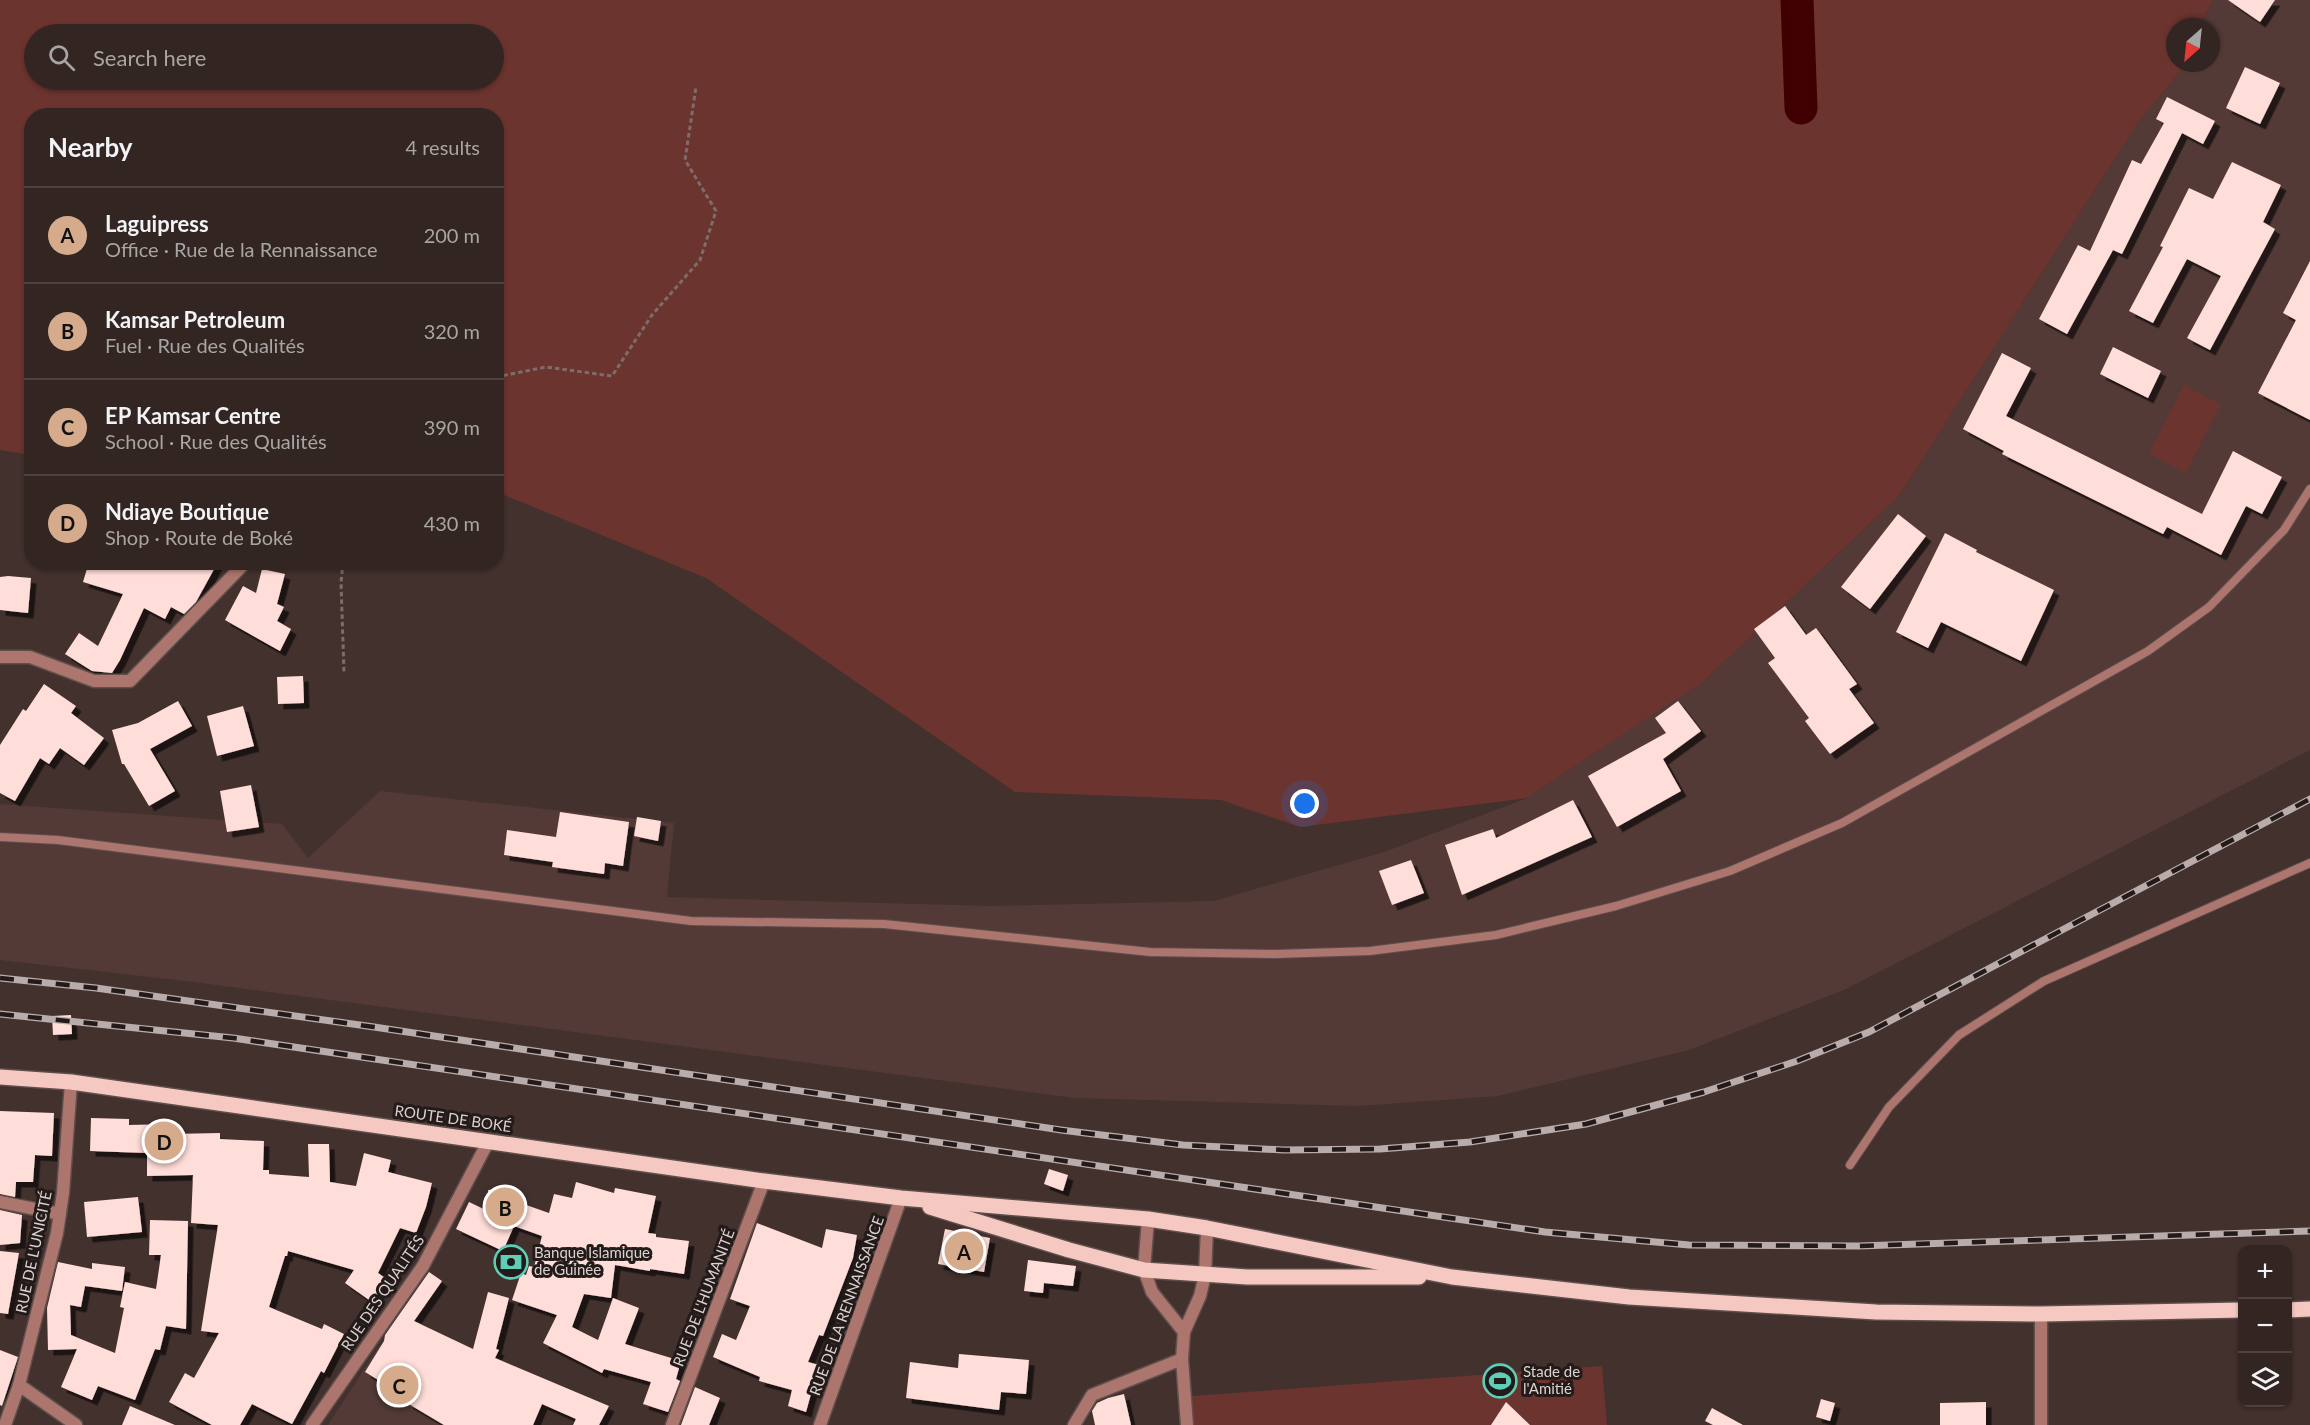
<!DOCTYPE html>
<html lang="en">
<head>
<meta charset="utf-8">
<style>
  body { margin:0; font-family:Lato,sans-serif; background:#3a2d2a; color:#f1f3f6 }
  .controls { position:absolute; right:18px; bottom:18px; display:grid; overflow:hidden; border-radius:12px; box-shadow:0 2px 4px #0004 }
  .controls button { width:54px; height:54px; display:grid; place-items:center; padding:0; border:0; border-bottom:2px solid #4d4240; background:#322522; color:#f1f3f6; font:30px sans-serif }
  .compass { position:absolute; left:2166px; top:18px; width:54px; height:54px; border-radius:50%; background:#322522; box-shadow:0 2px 4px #0004; rotate:207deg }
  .you { position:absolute; left:1305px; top:804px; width:21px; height:21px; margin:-15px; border:4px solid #fff; border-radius:50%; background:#1a73e8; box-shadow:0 0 0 9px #1a73e833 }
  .badge { display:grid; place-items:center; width:39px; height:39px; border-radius:50%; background:#d6ab8b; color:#111; font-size:20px; font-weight:700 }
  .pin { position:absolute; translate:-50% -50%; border:3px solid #fff; box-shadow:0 2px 6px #0006 }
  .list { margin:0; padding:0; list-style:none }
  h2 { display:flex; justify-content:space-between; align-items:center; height:78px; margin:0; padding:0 24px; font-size:26px }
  h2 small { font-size:20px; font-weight:400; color:#a8a5a5 }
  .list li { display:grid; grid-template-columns:39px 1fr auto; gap:18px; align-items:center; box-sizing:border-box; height:96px; padding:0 24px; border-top:2px solid #4d4240 }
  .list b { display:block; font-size:22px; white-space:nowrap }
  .list p { margin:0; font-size:20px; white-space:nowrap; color:#a8a5a5 }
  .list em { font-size:20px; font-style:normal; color:#a8a5a5 }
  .icon { flex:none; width:33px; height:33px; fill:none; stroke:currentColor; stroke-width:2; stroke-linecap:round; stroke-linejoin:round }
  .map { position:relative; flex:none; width:2310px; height:1425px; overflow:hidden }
  .search { position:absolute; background:#322522; box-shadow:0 2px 4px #0004; left:24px; top:24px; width:480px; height:66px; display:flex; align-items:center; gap:15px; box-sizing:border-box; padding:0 21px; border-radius:33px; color:#a8a5a5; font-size:22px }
  .panel { position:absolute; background:#322522; box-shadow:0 2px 4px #0004; left:24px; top:108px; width:480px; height:462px; border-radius:24px }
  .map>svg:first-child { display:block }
</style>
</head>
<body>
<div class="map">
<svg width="2310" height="1425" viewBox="0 0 2310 1425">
  <defs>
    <filter id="shadow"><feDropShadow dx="5.5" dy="5.5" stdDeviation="0" flood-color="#0009"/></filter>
  </defs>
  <rect width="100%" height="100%" fill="#43312e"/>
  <g fill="#533a37">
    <polygon points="2213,0 2310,0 2310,750 1844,990 1689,1050 1498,1096 1358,1106 1075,1098 194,982 0,960 0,804 282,824 308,858 380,791 674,823 667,897 991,906 1214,901 1384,852 1527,798 1703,682 1899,496 2137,124 2187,63 2211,63 2211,35 2214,30 2203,18"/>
    <polygon points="380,1345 510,1425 328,1425"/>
  </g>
  <g fill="#6b342e" fill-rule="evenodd">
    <path d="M0,0H2213L2203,18L2214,30L2211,35V27H2175V63H2187L2137,124L1899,496L1703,682L1527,798L1300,827L1221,800L1015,792L706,578L497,492L496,116H32L31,455L0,450ZM34,34H494V80H34Z"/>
    <polygon points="2184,385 2221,404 2186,473 2149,454"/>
    <polygon points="1602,1366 1607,1425 1194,1425 1192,1396"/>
  </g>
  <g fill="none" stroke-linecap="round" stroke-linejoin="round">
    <polyline stroke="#400001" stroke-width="33" points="1797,0 1801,108"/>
  </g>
  <g fill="#ffddd8" filter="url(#shadow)">
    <polygon points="2228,0 2275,0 2260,22"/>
    <polygon points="2245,67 2280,83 2260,124 2226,108"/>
    <polygon points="2167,97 2215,121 2203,144 2182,133 2122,254 2113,250 2067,334 2039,319 2078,245 2090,251 2132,160 2141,164 2164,123 2156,119"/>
    <polygon points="2232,162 2281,185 2263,222 2275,229 2210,350 2187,338 2221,276 2187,259 2153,323 2129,311 2163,247 2160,246 2189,188 2213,199"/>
    <polygon points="2310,261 2310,420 2258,393 2296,320 2283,313"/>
    <polygon points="2113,347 2161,371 2148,398 2100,374"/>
    <polygon points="2002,353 2031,368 2006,416 2202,514 2233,451 2282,477 2262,514 2246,506 2221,555 2167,527 2163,534 2002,454 2004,451 1963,429"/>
    <polygon points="1898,514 1926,536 1870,609 1841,587"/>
    <polygon points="1945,533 1977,550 1976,552 2054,590 2021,661 1941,622 1928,648 1896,632"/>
    <polygon points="89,562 218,562 196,602 184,614 171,607 165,619 144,608 120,660 112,673 92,671 65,654 79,633 98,646 123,594 83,582"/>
    <polygon points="262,569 285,574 277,604 284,607 277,621 291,629 280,651 225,620 243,586 256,593"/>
    <polygon points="8,576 31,578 28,613 0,610 0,577"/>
    <polygon points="1785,606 1806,635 1816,628 1857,684 1849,689 1874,723 1830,754 1805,721 1809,718 1768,663 1775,658 1754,629"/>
    <polygon points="303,676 304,703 278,704 277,677"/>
    <polygon points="44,684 76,706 71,713 104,738 84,765 60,748 49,764 40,758 15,801 0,793 0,745 23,709 26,711"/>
    <polygon points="178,701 192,726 150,749 175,791 149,806 124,764 122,764 112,730 138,723"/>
    <polygon points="1678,701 1701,731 1663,759 1681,791 1617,827 1588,776 1666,733 1655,718"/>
    <polygon points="243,706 254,746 217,756 207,716"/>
    <polygon points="251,785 259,827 227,832 220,791"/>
    <polygon points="1573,800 1592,837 1462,895 1445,845 1493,829 1496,838"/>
    <polygon points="560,812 629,822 623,866 605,863 604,874 552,867 553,862 504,855 507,830 556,837"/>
    <polygon points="637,817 661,821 658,841 634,836"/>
    <polygon points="1411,860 1424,893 1392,905 1379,871"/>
    <polygon points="71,1015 72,1034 53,1035 52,1016"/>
    <polygon points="0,1111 54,1113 52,1156 35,1155 33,1182 16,1182 15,1197 0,1194"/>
    <polygon points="91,1118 129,1119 129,1125 171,1124 171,1134 220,1133 220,1139 264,1141 263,1170 269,1170 269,1174 309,1177 308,1144 329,1144 330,1182 356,1186 364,1153 391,1160 388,1172 432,1183 426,1207 416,1233 400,1228 378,1273 388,1280 372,1302 345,1283 354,1270 288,1251 287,1256 285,1256 269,1307 322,1329 324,1324 344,1334 324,1373 321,1371 292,1424 252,1404 240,1425 212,1425 169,1402 185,1373 194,1378 219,1333 201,1331 218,1225 191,1223 193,1175 147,1176 147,1153 90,1151"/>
    <polygon points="1049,1169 1068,1175 1063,1191 1044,1184"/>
    <polygon points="576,1182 614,1193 615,1188 656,1196 648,1233 656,1234 656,1237 689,1241 684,1274 650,1269 650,1271 615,1265 611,1298 584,1294 572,1327 598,1340 613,1298 639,1308 625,1344 681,1361 676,1379 680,1381 668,1412 643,1404 651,1382 604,1369 602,1373 543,1343 557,1315 512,1300 521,1273 526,1275 529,1266 534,1267 542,1236 514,1226 503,1251 456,1229 469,1202 490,1212 488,1190 511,1188 512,1200 549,1213 554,1194 572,1198"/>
    <polygon points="138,1197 142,1232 87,1237 84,1202"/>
    <polygon points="0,1210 22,1215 20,1243 0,1245"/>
    <polygon points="150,1220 188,1221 186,1329 166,1326 160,1350 155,1349 135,1400 98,1386 92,1400 61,1387 77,1349 48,1350 47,1308 58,1262 92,1269 92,1263 125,1267 122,1291 85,1286 81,1307 70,1305 71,1335 115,1353 124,1308 120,1307 125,1282 156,1289 161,1255 149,1255"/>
    <polygon points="757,1223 822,1248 826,1229 857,1235 853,1258 823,1336 819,1335 808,1362 819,1365 806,1412 788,1406 792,1390 759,1381 760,1377 713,1357 722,1334 736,1340 750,1306 730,1299"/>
    <polygon points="945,1229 990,1238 984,1272 938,1264"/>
    <polygon points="0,1251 19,1253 8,1314 0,1313"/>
    <polygon points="1028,1260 1076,1266 1073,1286 1044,1283 1043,1293 1024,1291"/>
    <polygon points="429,1272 442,1281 414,1321 473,1349 488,1292 509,1298 496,1349 499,1350 495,1358 609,1406 599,1425 573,1425 576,1419 542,1404 533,1425 444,1425 407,1403 410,1399 365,1372 384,1341 385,1335"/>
    <polygon points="0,1350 18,1357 2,1406 0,1405"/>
    <polygon points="959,1354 1029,1360 1026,1394 1001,1392 999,1410 906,1398 910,1362 958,1368"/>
    <polygon points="695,1387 720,1398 709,1425 681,1425"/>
    <polygon points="1124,1394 1131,1425 1095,1425 1092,1411 1097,1403 1108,1398"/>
    <polygon points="1821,1399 1835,1403 1830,1421 1816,1417"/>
    <polygon points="1506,1402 1530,1425 1491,1425"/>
    <polygon points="1986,1402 1986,1425 1940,1425 1940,1403"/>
    <polygon points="130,1406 175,1425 122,1425"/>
    <polygon points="1712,1408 1743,1425 1713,1425 1705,1421"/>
  </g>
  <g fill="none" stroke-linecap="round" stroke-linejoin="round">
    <defs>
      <g id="service">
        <polyline points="0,837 58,840 691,921 884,924 1150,952 1276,954 1370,951 1496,935 1616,906 1730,871 1842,823 2148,651 2209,607 2284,530 2310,489"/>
        <polyline points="1850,1165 1889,1107 1959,1035 2044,981 2310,863"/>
      </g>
      <g id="minor">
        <polyline points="0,657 30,657 94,681 130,681 242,566"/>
        <polyline points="0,1202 60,1214"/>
        <polyline points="1148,1219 1144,1270 1152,1292 1184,1332"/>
        <polyline points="2041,1314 2041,1425"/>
        <polyline points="19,1385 76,1425"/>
        <polyline points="5,1425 19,1385 57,1233 63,1193 71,1082"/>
        <polyline points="312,1425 423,1266 488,1142"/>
        <polyline points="672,1425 764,1181"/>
        <polyline points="820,1425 901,1198"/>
        <polyline points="1074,1425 1092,1395 1182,1359"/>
        <polyline points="1187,1425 1182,1359 1184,1332 1200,1296 1205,1275 1207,1228"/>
      </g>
      <g id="primary">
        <polyline points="0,1077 71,1082 764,1181 901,1198 1148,1219 1207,1228 1452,1277 1629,1297 1876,1312 2041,1314 2242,1310"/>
        <polyline points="930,1207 1069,1250 1144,1270 1247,1277 1419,1277"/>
        <polyline points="2288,1310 2310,1309"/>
      </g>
    </defs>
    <use href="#service" stroke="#5f4e4b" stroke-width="10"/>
    <use href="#minor" stroke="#5f4e4b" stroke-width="15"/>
    <use href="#primary" stroke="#5f4e4b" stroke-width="18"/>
    <g stroke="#7c6d6b" stroke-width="3" stroke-dasharray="4.5 3" stroke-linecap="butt">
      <polyline points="496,377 546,367 612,376 652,315 700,260 716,211 685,160 696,87"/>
      <polyline points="343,562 341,583 344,672"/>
    </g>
    <use href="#service" stroke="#ac756e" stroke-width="8"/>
    <use href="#minor" stroke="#ac756e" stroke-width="12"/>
    <use href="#primary" stroke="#f5c8c1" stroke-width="15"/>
    <defs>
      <g id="rail">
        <polyline points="0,978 96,988 374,1027 1061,1130 1183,1145 1284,1150 1380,1149 1470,1142 1586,1124 1704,1092 1797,1061 1869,1032 2310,799"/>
        <polyline points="0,1014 233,1038 1545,1232 1689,1245 1858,1246 2310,1231"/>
      </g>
    </defs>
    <use href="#rail" stroke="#b9acaa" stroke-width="7"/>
    <use href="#rail" stroke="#231b1a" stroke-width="4.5" stroke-dasharray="14" stroke-linecap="butt"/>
  </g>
  <defs>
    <symbol id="bank-ring" viewBox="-11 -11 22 22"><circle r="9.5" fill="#231b1a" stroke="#5eceb7" stroke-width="1.5"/><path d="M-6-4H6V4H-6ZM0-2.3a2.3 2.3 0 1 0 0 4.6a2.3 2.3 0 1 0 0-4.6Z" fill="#5eceb7"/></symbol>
    <symbol id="stadium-ring" viewBox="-11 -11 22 22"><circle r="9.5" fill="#231b1a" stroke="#5eceb7" stroke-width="1.5"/><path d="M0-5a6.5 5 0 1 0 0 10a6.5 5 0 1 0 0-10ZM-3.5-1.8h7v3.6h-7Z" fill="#5eceb7"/></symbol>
  </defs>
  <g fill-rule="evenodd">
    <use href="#bank-ring" x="492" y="1243" width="38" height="38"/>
    <use href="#stadium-ring" x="1481" y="1362" width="38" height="38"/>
  </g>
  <g text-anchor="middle" stroke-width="6" stroke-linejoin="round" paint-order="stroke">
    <g font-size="15" fill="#dcd1cf" stroke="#231b1a">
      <text transform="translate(453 1119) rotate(8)" y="5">ROUTE DE BOKÉ</text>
      <text transform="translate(34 1252) rotate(-78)" y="5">RUE DE L'UNICITÉ</text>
      <text transform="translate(383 1293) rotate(-56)" y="5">RUE DES QUALITÉS</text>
      <text transform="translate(704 1298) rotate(-69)" y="5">RUE DE L'HUMANITÉ</text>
      <text transform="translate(847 1306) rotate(-70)" y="5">RUE DE LA RENNAISSANCE</text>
    </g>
    <g font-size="15" fill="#dcd1cf" stroke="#231b1a" text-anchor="start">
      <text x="534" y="1258">Banque Islamique<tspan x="534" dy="17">de Guinée</tspan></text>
      <text x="1523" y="1377">Stade de<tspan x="1523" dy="17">l'Amitié</tspan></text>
    </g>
  </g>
</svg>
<div class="controls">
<button>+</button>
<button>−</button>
<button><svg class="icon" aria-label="layers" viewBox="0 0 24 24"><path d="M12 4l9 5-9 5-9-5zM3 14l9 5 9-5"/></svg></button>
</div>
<svg class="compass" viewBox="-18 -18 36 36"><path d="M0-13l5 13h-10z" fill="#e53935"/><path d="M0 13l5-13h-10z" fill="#a8a5a5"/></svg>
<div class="you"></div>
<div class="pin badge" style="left:964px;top:1251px">A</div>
<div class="pin badge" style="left:505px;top:1207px">B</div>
<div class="pin badge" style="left:399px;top:1385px">C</div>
<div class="pin badge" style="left:164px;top:1141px">D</div>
<div class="search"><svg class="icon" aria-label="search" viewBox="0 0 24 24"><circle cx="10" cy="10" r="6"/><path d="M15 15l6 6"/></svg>Search here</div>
<section class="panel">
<h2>Nearby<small>4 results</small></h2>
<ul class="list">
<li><span class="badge">A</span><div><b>Laguipress</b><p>Office · Rue de la Rennaissance</p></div><em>200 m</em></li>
<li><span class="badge">B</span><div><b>Kamsar Petroleum</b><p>Fuel · Rue des Qualités</p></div><em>320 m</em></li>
<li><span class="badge">C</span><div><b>EP Kamsar Centre</b><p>School · Rue des Qualités</p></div><em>390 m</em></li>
<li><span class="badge">D</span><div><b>Ndiaye Boutique</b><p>Shop · Route de Boké</p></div><em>430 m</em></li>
</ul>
</section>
</div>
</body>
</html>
